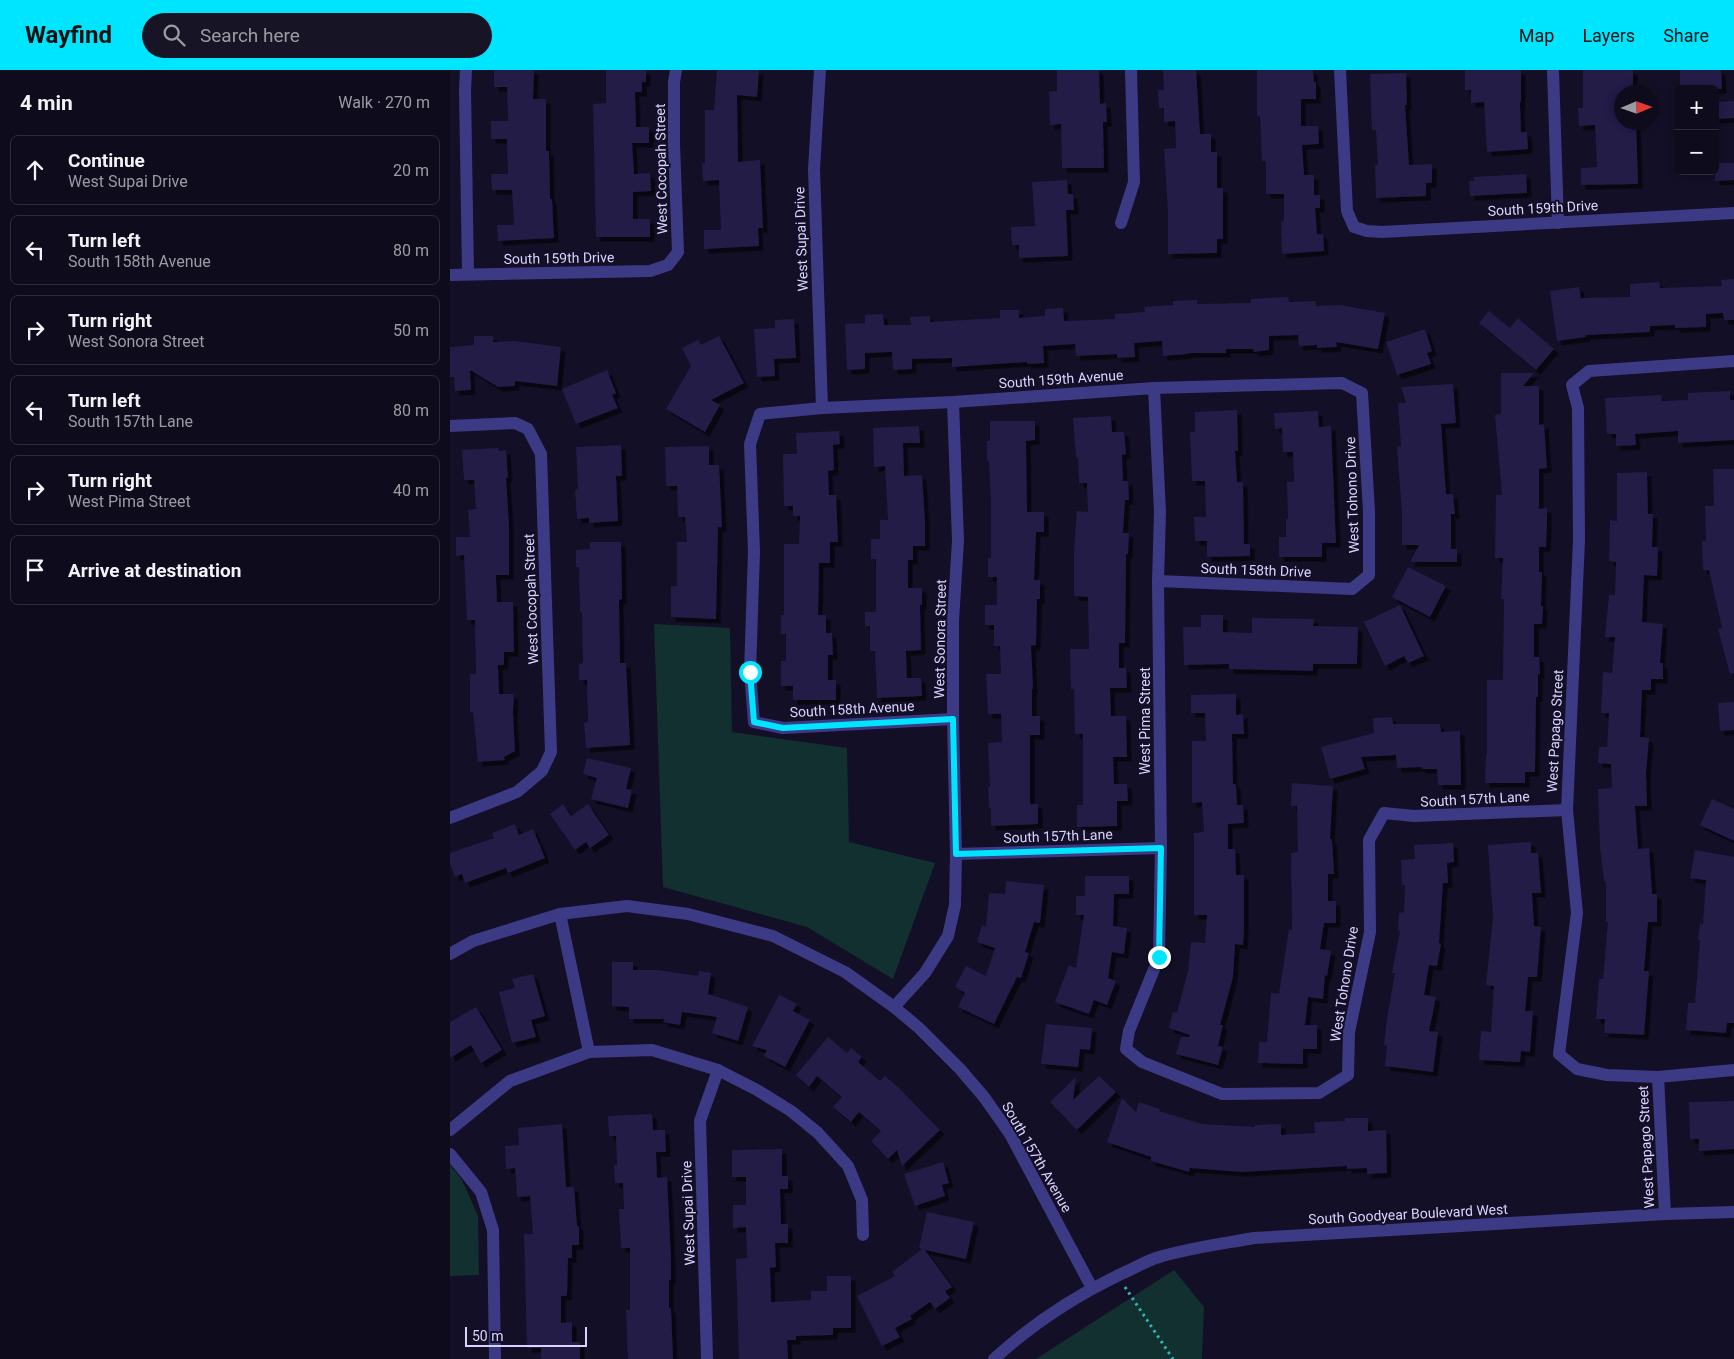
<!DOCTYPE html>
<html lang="en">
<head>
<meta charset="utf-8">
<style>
  body { margin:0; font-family:Roboto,sans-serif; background:#171425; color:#f1f3f6 }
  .controls { position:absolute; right:15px; top:15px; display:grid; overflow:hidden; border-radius:8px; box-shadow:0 2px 8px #0003 }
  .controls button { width:45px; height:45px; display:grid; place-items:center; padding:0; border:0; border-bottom:1px solid #2e2b3b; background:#0e0b1c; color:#f1f3f6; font:25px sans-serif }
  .compass { position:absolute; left:1164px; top:15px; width:45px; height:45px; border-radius:50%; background:#0e0b1c; box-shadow:0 2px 8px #0003; rotate:88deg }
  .scale { position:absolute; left:15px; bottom:12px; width:122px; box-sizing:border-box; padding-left:5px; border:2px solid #d9d4ff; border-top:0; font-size:14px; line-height:18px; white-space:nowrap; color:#d9d4ff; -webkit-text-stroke:4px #130f26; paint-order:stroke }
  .stop { position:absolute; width:15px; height:15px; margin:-11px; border:4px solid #00e5ff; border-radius:50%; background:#fff }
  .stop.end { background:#00e5ff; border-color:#fff; box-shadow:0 1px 5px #0008 }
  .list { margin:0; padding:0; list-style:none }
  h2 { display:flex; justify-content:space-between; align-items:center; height:65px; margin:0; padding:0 20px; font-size:21px }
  h2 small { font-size:16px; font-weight:400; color:#9b9ba3 }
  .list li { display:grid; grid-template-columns:32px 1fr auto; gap:15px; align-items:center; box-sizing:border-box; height:70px; margin:0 10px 10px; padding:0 10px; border:1px solid #2e2b3b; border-radius:8px }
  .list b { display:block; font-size:19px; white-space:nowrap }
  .list p { margin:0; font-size:16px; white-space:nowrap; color:#9b9ba3 }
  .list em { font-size:16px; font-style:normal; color:#9b9ba3 }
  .icon { flex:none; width:28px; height:28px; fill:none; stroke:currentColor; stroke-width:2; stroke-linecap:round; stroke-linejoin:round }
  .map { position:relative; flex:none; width:1284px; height:1289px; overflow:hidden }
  header { display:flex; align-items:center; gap:30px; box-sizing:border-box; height:70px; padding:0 25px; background:#00e5ff; color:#111 }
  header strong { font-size:24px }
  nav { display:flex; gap:28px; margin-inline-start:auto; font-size:18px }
  .search { width:350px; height:45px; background:#171425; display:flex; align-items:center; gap:12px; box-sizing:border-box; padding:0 18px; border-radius:28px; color:#9b9ba3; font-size:19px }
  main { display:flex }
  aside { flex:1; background:#0e0b1c }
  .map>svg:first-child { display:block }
</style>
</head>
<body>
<header>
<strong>Wayfind</strong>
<div class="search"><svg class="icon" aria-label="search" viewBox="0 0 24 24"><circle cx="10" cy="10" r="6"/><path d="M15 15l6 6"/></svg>Search here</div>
<nav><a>Map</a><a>Layers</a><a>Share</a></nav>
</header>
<main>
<aside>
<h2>4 min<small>Walk · 270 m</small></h2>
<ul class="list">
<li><svg class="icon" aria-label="ahead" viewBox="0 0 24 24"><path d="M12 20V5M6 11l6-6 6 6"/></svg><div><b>Continue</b><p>West Supai Drive</p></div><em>20 m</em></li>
<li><svg class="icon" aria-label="left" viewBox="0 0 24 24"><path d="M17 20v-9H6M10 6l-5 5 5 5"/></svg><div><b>Turn left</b><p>South 158th Avenue</p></div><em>80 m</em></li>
<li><svg class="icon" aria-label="right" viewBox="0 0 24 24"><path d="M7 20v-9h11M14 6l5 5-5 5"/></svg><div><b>Turn right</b><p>West Sonora Street</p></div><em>50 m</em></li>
<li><svg class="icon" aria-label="left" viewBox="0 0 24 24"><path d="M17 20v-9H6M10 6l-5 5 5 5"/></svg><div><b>Turn left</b><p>South 157th Lane</p></div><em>80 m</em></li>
<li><svg class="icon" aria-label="right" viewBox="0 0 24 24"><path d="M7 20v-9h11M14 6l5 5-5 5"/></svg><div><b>Turn right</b><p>West Pima Street</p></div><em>40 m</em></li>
<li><svg class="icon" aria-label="arrive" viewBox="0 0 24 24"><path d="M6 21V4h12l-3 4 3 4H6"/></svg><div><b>Arrive at destination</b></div></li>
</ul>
</aside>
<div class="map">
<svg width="1284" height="1289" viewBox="0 0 1284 1289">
  <defs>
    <filter id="shadow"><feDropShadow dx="4.5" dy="4.5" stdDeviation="0" flood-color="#0009"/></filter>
  </defs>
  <rect width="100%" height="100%" fill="#130f26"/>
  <g fill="#12302f">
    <polygon points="204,554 280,558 282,662 397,678 399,772 485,793 443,909 357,857 213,817"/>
    <polygon points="0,1095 12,1110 28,1146 29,1205 0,1206"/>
    <polygon points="724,1200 754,1237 752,1289 586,1289"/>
  </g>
  <g fill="#241b47" filter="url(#shadow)">
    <polygon points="44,0 84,0 83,29 96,29 96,81 99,81 100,129 102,129 104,168 48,171 47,155 64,155 62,120 42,120 41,104 58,104 57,69 41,69 41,51 58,51 57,17 44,17"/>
    <polygon points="156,0 196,0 196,12 192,12 192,22 185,22 186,57 199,57 199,73 182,73 184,104 200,103 201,121 183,122 183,149 200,149 200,167 146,167 143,34 156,33"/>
    <polygon points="267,0 309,0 307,27 287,25 288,92 310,90 313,158 308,158 309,176 254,179 254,160 271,160 269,110 253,111 252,93 255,93 255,40 264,40"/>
    <polygon points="607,0 649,0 650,34 656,33 657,52 653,52 654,98 612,98 611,54 600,55 599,22 607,21"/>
    <polygon points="713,0 746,0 750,64 761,64 761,82 767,82 767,118 773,118 773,169 767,169 767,183 718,184 718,141 714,79 726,78 725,51 714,52 714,38 709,38 708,20 714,20"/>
    <polygon points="807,0 863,0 864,12 866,12 866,29 851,29 851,56 868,56 869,74 852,75 854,105 864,105 864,125 870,125 870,138 865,138 867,164 873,164 874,181 832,184 831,152 834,151 834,124 816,124 816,91 812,91 810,46 807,46"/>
    <polygon points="1015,0 1071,0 1071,32 1070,32 1071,62 1077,62 1078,79 1037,82 1034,32 1021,33 1021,20 1015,20"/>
    <polygon points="1133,0 1183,0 1183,22 1172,22 1172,52 1186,52 1188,114 1131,115 1131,98 1147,97 1145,55 1129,56 1128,38 1133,38"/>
    <polygon points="1230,0 1271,0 1272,19 1230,19"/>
    <polygon points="956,3 957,35 955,35 959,95 982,94 982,113 976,113 976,126 926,128 925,95 928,95 926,60 922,60 920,4"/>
    <polygon points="1284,31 1284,48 1265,49 1265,32"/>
    <polygon points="1265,93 1284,93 1284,110 1265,111"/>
    <polygon points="1076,104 1077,123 1020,126 1019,111 1024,111 1024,107"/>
    <polygon points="617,110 618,124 623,124 624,140 616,140 618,186 569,188 569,175 562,175 561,157 585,156 582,112"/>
    <polygon points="1284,209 1284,250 1274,250 1273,243 1256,244 1256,257 1225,258 1225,255 1200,256 1200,262 1136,265 1136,267 1107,271 1100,221 1129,217 1131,228 1180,227 1180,214 1209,212 1210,218 1272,216 1271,210"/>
    <polygon points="838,227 839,232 865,231 866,236 890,235 935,243 928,279 886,272 887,277 867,278 867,275 849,276 848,265 819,266 819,280 804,282 803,279 776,279 776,283 738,283 738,284 713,286 712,271 684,273 685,287 667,288 667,284 626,286 625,274 593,276 594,293 577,294 577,292 502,297 502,288 462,289 462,299 443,300 442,282 415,283 415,299 397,300 395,254 415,253 415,245 433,244 434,255 461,255 460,247 480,246 480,252 550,248 550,240 569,240 569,248 595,246 595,239 613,238 614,251 665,249 665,244 695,242 694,237 723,235 723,231 747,230 747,234 801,233 801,229"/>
    <polygon points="1039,241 1060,258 1068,248 1104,279 1086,300 1029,253"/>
    <polygon points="344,249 346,288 324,289 325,306 307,307 304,259 325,258 325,250"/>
    <polygon points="975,259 982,281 977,283 981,294 947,305 936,272"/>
    <polygon points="24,266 43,266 43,272 64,271 111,277 107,316 65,311 65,316 48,317 20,300 21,320 5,321 4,307 0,307 0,277 24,275"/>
    <polygon points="269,266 294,313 261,330 270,335 255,362 216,339 241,296 232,278 248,270 251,275"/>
    <polygon points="157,300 166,323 162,325 168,338 126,354 112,319"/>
    <polygon points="1051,303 1084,303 1073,316 1089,316 1089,355 1094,354 1097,398 1089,399 1089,439 1097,438 1097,454 1096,477 1089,477 1089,502 1092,502 1091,536 1093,536 1092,554 1084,554 1084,587 1089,587 1090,604 1088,604 1088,627 1086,627 1085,702 1075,702 1075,713 1035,713 1036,685 1037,685 1037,610 1053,610 1054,529 1051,529 1053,488 1045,488 1046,425 1052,425 1045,345 1051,344"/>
    <polygon points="1003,314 1006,353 991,354 996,424 1003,424 1005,444 1001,444 1001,479 1007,479 1007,492 960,492 969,475 952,475 952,443 947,377 951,376 948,333 956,333 951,317"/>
    <polygon points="1280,321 1280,330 1284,330 1284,370 1228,373 1228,361 1185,364 1186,375 1166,376 1166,364 1157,364 1155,328 1211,325 1212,331 1238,330 1238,323"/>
    <polygon points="787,340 788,381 785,381 787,412 793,412 794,474 800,474 800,486 757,487 757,471 745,471 744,447 756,447 755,411 742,411 740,362 745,362 745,342"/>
    <polygon points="868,341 869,357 881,356 886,473 872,473 872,487 829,487 829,467 836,467 836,449 838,449 837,412 844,412 843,382 833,382 832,358 825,359 824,343"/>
    <polygon points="661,346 662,362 674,362 676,384 672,385 673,411 678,411 679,430 675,430 673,463 679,463 678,484 676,484 675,573 669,573 669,598 676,598 677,618 660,618 661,646 676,646 677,687 663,687 664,714 677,714 678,731 667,731 667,756 627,757 627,735 633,735 633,664 625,664 624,619 621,619 620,579 639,579 638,527 624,526 624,481 627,441 638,442 637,413 629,413 628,387 626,387 623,348"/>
    <polygon points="540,351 585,351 585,370 576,371 577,442 594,442 594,462 586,462 584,510 590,510 590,529 587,529 586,575 581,576 583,619 582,619 582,646 590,646 590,665 580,665 580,734 588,734 588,754 541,756 541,738 539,738 538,717 540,717 538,673 552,672 551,644 538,644 536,604 551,604 550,576 544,576 544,555 535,555 535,535 547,535 547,507 538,507 538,488 541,488 541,431 539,391 537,391 537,371 540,371"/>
    <polygon points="469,356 470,373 453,373 454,406 472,405 475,451 475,476 463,476 463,490 458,490 458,518 472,518 472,535 470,535 471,580 456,581 457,608 471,608 472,626 427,628 425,581 420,581 420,556 415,556 415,542 426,542 426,489 421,489 421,469 430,469 430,450 438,450 435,396 424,397 423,358"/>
    <polygon points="389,361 390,374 383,375 384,400 378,401 379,425 386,425 388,472 380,472 380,493 369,493 368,545 376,545 376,563 382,563 383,585 378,585 378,610 386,610 386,630 343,630 343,616 331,616 331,591 336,591 336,564 331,564 331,545 334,545 334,474 349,474 350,446 343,446 343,436 334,436 333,384 347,384 346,363"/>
    <polygon points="171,375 172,406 166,406 168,451 139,453 139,448 127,449 125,420 128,419 126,377"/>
    <polygon points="259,376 259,395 269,395 272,457 268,457 266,549 221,547 221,516 227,516 227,472 237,472 235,447 228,447 227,416 216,416 215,377"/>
    <polygon points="48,378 49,381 56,380 58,408 56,408 59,456 59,505 46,505 47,532 63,532 64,582 54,582 54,595 48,595 49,624 64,624 63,642 65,681 54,687 55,690 28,692 23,642 20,642 20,604 26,604 25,550 17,550 14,485 6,486 6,467 20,467 18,440 26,439 24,410 14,410 12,380"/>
    <polygon points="1263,399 1284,399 1284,603 1280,604 1268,559 1272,558 1259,500 1253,500 1252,471 1256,471 1255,436 1264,436"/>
    <polygon points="1197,402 1198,444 1203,444 1202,477 1208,477 1207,506 1194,505 1192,552 1213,554 1210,593 1213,593 1213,609 1201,609 1201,620 1192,620 1190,667 1199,668 1196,703 1197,736 1185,736 1188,779 1199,778 1202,824 1207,824 1207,852 1198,852 1194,901 1199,901 1194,965 1154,963 1155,949 1146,949 1149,909 1153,909 1158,852 1156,852 1156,811 1154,811 1150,777 1148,719 1162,718 1161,694 1148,693 1149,677 1157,677 1159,643 1151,643 1153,602 1162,603 1165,567 1155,567 1159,525 1165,525 1166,492 1159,491 1160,450 1167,451 1167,403"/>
    <polygon points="140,472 171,472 172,529 169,530 170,593 176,593 180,675 136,678 134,653 138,652 137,610 129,610 129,594 133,593 132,542 130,542 129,497 126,497 126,480 140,479"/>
    <polygon points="958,497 996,516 980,547 942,527"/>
    <polygon points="950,535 974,586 958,593 954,586 935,596 914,552"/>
    <polygon points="751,545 773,545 773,562 802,563 802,548 864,549 863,556 908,557 907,594 863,594 863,601 779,599 779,594 734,595 733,557 751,557"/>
    <polygon points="786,624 786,645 793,644 794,664 782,664 783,714 786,714 787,735 793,735 794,753 778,754 778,779 785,779 786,805 794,805 794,858 793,875 785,874 783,907 770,955 773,955 768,976 773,977 768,995 726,984 731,967 739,967 740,965 719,958 723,942 727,943 738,901 741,872 755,873 757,845 744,845 744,763 754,762 752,732 742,733 742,671 756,671 755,643 741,643 741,625"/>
    <polygon points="1284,632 1284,660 1270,661 1268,633"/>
    <polygon points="942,647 943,654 990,654 991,662 1010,661 1011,715 988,715 987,699 972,699 971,697 947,698 946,685 911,687 915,699 880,709 871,677 924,663 923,648"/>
    <polygon points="137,688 181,698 176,719 182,720 178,738 141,729 147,708 133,704"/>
    <polygon points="842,713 883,716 880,769 882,769 884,804 878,804 878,831 886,831 886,853 874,853 870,879 881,881 877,906 875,905 873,929 858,927 855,955 867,955 867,979 853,979 853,994 808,993 809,972 817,972 821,923 829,924 839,859 842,860 841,783 848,782 847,736 841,736"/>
    <polygon points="1262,729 1284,739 1284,771 1250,755"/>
    <polygon points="113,734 121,746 138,734 159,765 140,778 136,772 125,780 100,744"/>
    <polygon points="65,754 69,765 83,759 95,788 58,803 56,798 15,813 12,804 5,807 0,794 0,783 44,768 42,763"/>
    <polygon points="1081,772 1081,783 1088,783 1091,823 1082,823 1084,856 1091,857 1087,907 1078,907 1075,941 1083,941 1080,982 1071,981 1070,992 1029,990 1031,961 1041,962 1044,916 1036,915 1043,848 1038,775"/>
    <polygon points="1003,773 1004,792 997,793 998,813 993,813 989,873 991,874 987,896 979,895 974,925 986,927 979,961 988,962 983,1002 935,996 937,976 934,975 937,949 945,903 942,903 950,861 948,861 949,843 954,842 955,815 952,815 951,790 965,789 964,775"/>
    <polygon points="1245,780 1284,787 1284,953 1277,953 1276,963 1236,960 1238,933 1245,933 1250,870 1248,870 1250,853 1253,854 1256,810 1240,808"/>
    <polygon points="635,806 679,806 679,824 664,824 663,856 677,858 674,884 662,882 658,908 666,911 657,935 644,930 639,944 605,932 619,895 626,898 634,845 626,845 626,826 635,826"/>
    <polygon points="556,811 594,815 590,853 584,852 575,882 579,883 571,908 567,907 544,954 508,937 515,923 505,917 516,896 536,906 545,878 527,872 532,855 536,857 539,823 555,824"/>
    <polygon points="162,892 183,892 183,900 208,900 248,906 249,901 261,903 258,924 298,937 288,971 262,963 267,947 232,942 230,955 213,952 214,949 179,949 179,937 162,936"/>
    <polygon points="83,904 95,946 81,950 86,967 62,973 49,922 65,918 62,909"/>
    <polygon points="329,925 347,934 343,941 360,950 335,997 314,986 317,980 302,976"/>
    <polygon points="26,937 52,980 31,993 21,975 0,988 0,952"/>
    <polygon points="596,954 642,958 640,980 630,979 628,997 591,994"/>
    <polygon points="378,967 397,983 401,978 412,987 408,992 430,1011 435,1006 449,1018 490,1060 452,1096 447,1080 438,1089 421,1071 431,1061 409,1042 401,1052 383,1037 392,1027 367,1006 359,1017 346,1005"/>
    <polygon points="649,1006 666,1022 627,1060 600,1032 626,1007 623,1030"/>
    <polygon points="672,1028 686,1042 689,1032 710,1039 709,1041 752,1054 805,1057 805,1055 831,1054 831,1065 865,1063 864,1052 895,1051 895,1048 918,1048 918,1061 936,1060 937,1103 917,1104 917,1098 897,1099 897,1096 792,1102 740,1098 739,1102 701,1091 701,1087 657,1072"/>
    <polygon points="1284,1031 1284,1079 1249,1081 1249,1069 1240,1069 1239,1032"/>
    <polygon points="202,1044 203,1060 215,1060 216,1082 206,1082 207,1108 217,1107 221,1190 221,1210 219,1210 219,1238 221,1238 223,1289 178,1289 176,1240 180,1240 180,1178 171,1178 169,1139 174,1139 173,1113 165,1113 164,1095 167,1095 166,1066 159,1066 158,1046"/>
    <polygon points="112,1054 116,1117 124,1117 127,1156 129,1156 129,1175 122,1175 122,1188 118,1188 117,1226 111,1226 111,1253 122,1252 122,1272 130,1272 130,1289 91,1289 91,1278 77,1278 74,1164 83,1164 80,1126 67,1127 65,1098 56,1099 55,1076 69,1075 68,1058"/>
    <polygon points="332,1079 332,1106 338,1106 338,1119 330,1119 331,1154 338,1154 338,1173 325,1173 326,1197 320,1198 321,1232 361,1230 361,1221 377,1221 377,1206 401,1206 401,1258 383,1258 383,1265 346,1266 346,1270 337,1270 338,1289 289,1289 286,1189 297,1188 296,1157 283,1158 283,1135 296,1135 296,1107 282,1107 282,1080"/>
    <polygon points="493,1092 499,1113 492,1115 495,1126 465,1136 454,1104"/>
    <polygon points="477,1142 524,1152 516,1189 475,1180 502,1217 495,1221 500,1228 485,1239 480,1232 460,1246 462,1249 445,1258 450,1267 432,1276 407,1226 445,1206 442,1202 472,1179 469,1178"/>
  </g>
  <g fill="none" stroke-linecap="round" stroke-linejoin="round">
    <polyline stroke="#2fb8b0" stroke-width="3" stroke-dasharray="2.5 4" stroke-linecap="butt" points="675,1217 723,1289"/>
    <g stroke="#3d3a85" stroke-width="12">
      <polyline points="16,0 15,20 18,204"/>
      <polyline points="370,0 364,99 372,338"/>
      <polyline points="890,0 897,141 904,157 917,161 932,162 1284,143"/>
      <polyline points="1103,0 1108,153"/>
      <polyline points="671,153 684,112 681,0"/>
      <polyline points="0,205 200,201 218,195 228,182 224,74 224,12 226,0"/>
      <polyline points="1284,291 1139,301 1122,315 1128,338 1129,470 1117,740 1127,843 1109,984 1127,999 1157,1005 1208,1007 1284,1000"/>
      <polyline points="704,318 710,442 708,511 711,778 709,887 679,961 676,979 692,992 772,1024 869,1023 898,1005 899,962 920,862 919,770 934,743 964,746 1117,740"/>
      <polyline points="0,356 65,353 78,359 91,384 101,682 92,701 67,722 0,748"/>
      <polyline points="503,649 333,658 304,652 300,602 304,482 300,374 310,344 372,338 503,332 704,318 892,313 912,323 919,441 919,505 902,519 708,511"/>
      <polyline points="506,784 711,778"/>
      <polyline points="110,844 139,982"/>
      <polyline points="0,884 23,871 110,844 177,836 238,844 323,866 395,902 444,937 469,958 510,999 534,1027 560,1064 642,1218"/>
      <polyline points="444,937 475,903 498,866 505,835 506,784 503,649 503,551 508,471 503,332"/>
      <polyline points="1208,1007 1215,1144"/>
      <polyline points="0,1060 60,1011 139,982 202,980 268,1000 307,1020 341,1041 368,1063 398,1096 412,1130 413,1165"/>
      <polyline points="0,1084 31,1122 43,1160 45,1289"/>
      <polyline points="257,1289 250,1051 268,1000"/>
      <path d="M544,1289C582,1254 625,1226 671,1204C683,1199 694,1192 706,1188C738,1178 771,1174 804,1168L1215,1144L1284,1142"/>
    </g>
  </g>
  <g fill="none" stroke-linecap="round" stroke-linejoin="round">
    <polyline stroke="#00e5ff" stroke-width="6" points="300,602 304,652 333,658 503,649 506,784 711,778 709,887"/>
  </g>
  <g text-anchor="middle" stroke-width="4" stroke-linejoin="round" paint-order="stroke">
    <g font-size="14" fill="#d9d4ff" stroke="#130f26">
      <text transform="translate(211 99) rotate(-91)" y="5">West Cocopah Street</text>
      <text transform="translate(1093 138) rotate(-3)" y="5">South 159th Drive</text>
      <text transform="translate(351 169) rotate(-92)" y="5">West Supai Drive</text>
      <text transform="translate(109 188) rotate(-1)" y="5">South 159th Drive</text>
      <text transform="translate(611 309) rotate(-4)" y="5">South 159th Avenue</text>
      <text transform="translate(902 425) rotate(-92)" y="5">West Tohono Drive</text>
      <text transform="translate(806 500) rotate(2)" y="5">South 158th Drive</text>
      <text transform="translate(81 529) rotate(-92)" y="5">West Cocopah Street</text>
      <text transform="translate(490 569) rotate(-89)" y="5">West Sonora Street</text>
      <text transform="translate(402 639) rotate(-3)" y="5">South 158th Avenue</text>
      <text transform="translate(695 651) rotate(-90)" y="5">West Pima Street</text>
      <text transform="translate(1105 661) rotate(-87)" y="5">West Papago Street</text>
      <text transform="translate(1025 729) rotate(-3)" y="5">South 157th Lane</text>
      <text transform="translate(608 766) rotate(-2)" y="5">South 157th Lane</text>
      <text transform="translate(894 914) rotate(-81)" y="5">West Tohono Drive</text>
      <text transform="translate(1196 1077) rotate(-93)" y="5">West Papago Street</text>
      <text transform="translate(587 1087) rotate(60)" y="5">South 157th Avenue</text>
      <text transform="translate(238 1143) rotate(-92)" y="5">West Supai Drive</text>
      <text transform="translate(958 1144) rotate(-3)" y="5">South Goodyear Boulevard West</text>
    </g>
  </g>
</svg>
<div class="controls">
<button>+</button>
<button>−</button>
</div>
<svg class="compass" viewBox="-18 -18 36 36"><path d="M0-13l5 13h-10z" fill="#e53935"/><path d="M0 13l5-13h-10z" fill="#9b9ba3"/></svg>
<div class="scale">50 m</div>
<div class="stop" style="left:300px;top:602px"></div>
<div class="stop end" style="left:709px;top:887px"></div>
</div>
</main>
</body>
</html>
